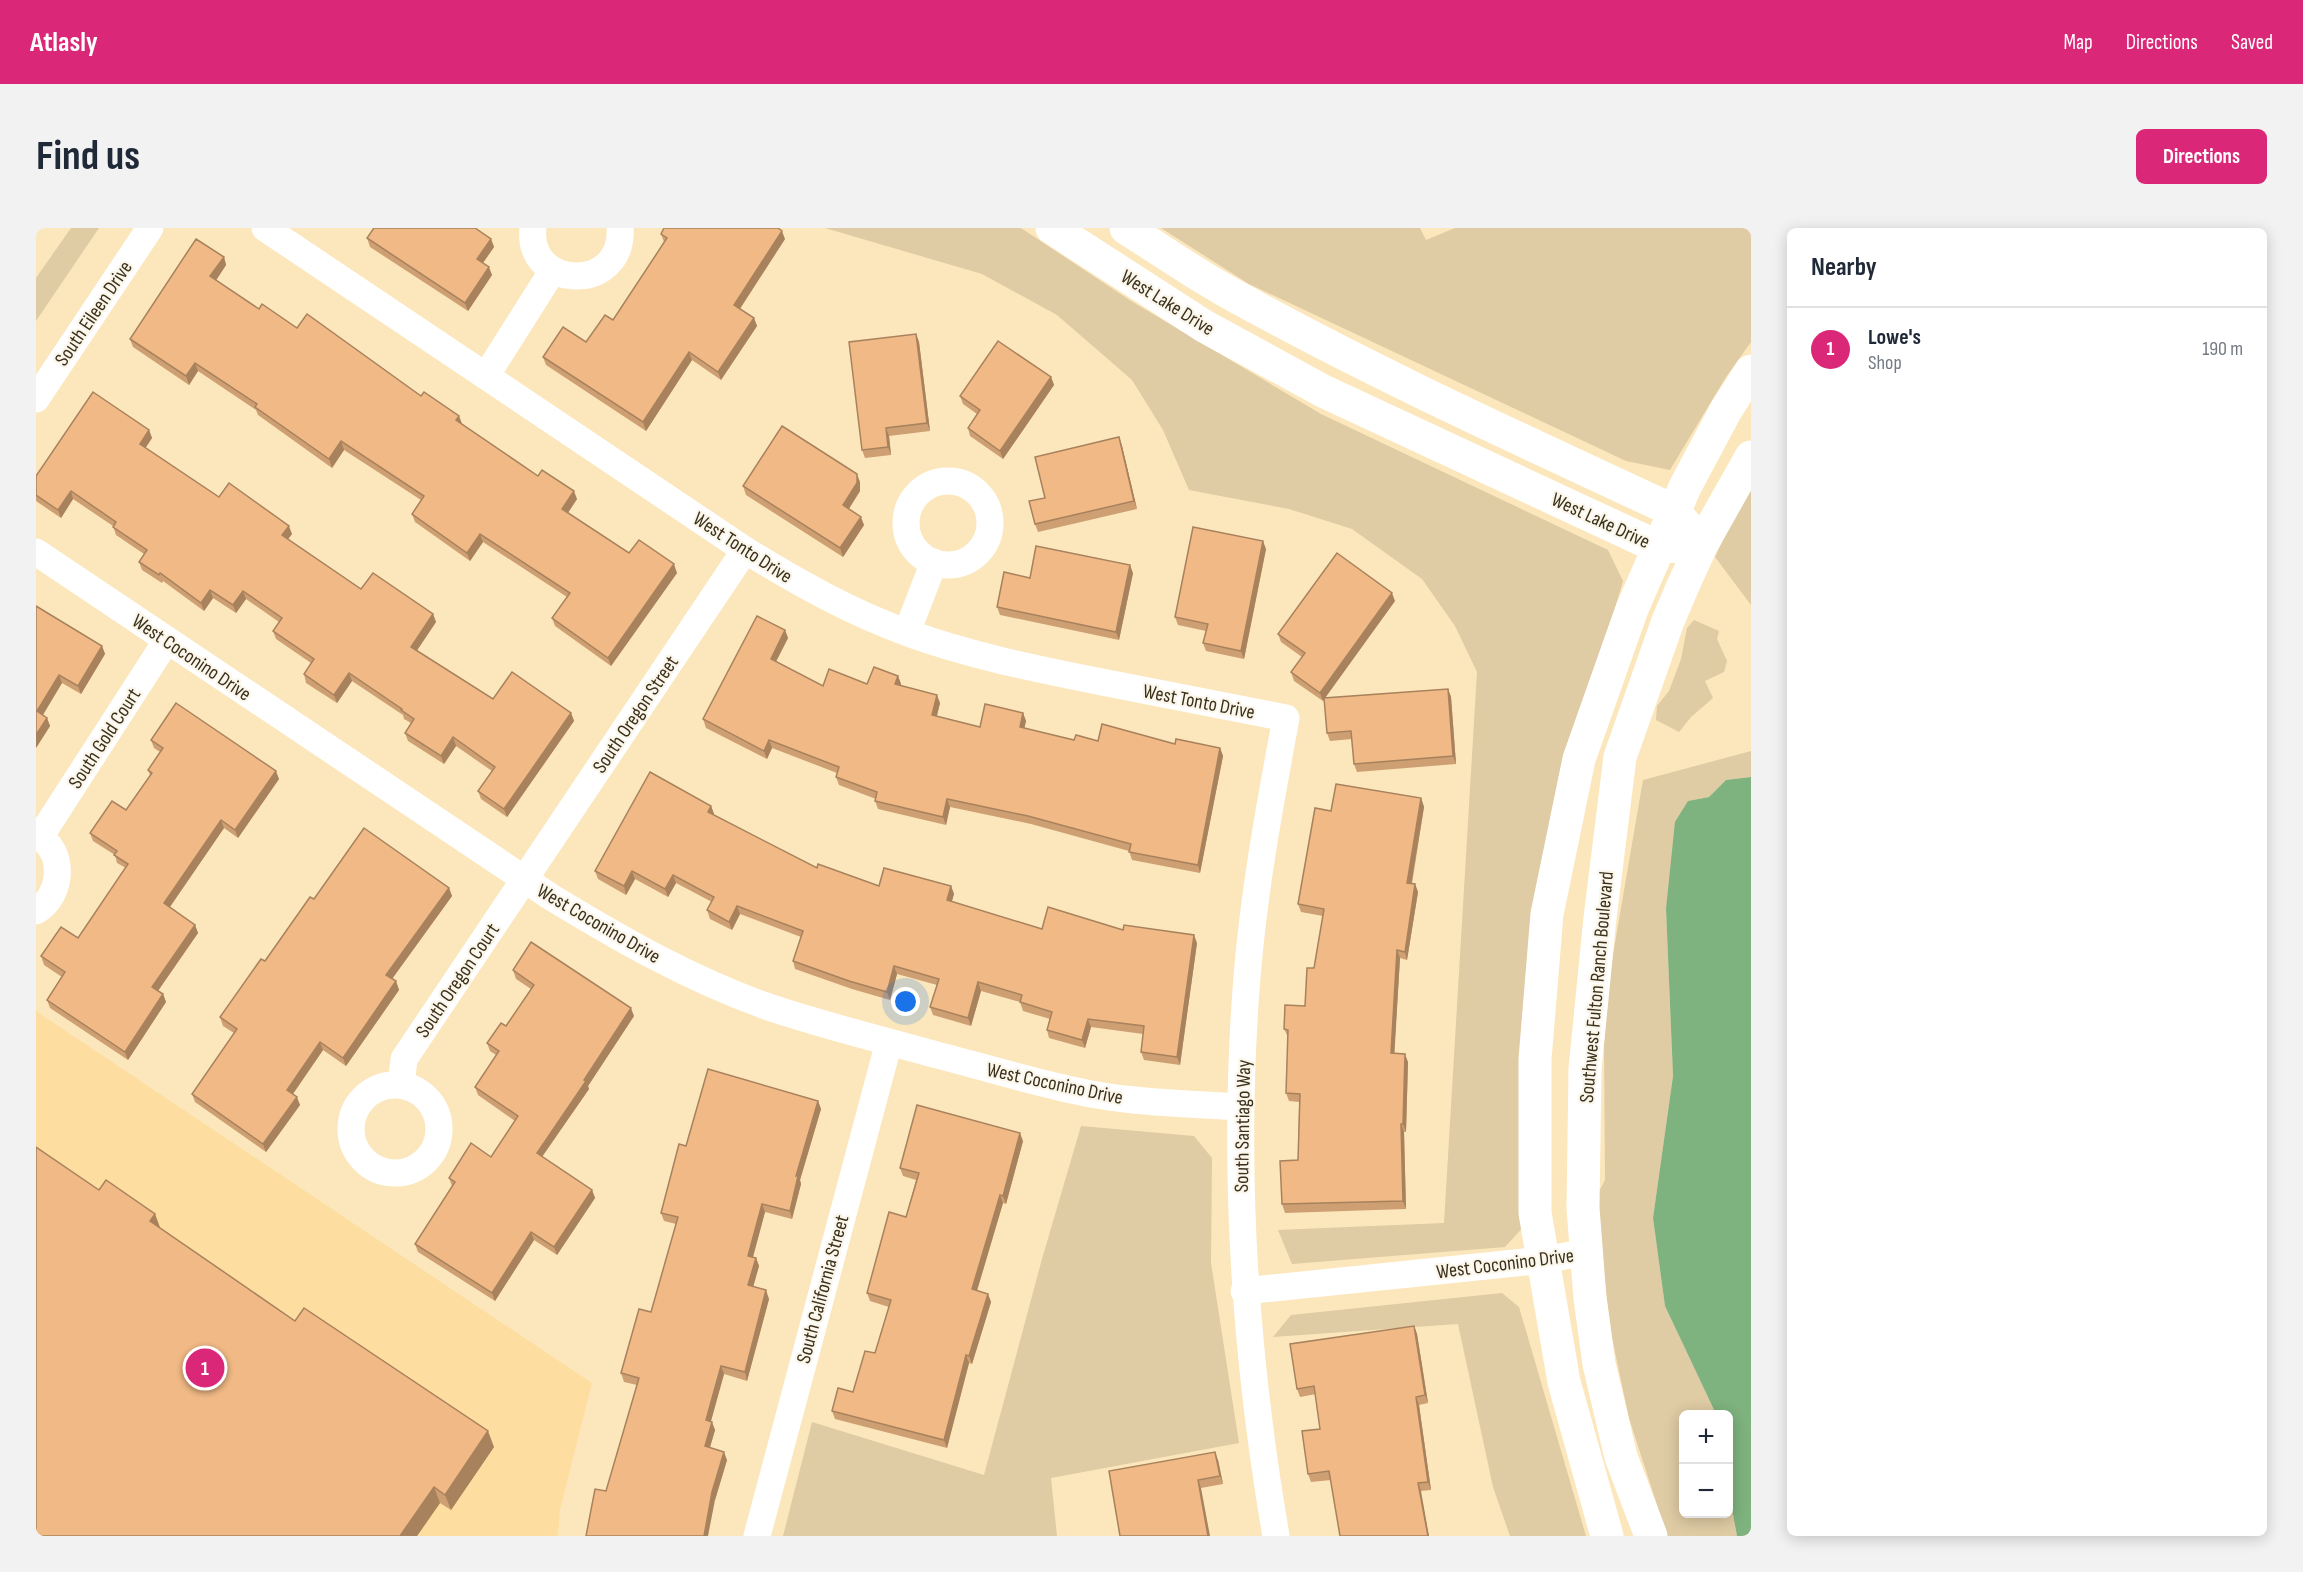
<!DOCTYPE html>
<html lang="en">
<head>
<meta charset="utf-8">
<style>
  body { margin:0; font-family:"Sofia Sans Condensed",sans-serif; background:#f2f2f3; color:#1f2937 }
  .controls { position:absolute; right:18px; bottom:18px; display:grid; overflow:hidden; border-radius:9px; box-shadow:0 3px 15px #0003 }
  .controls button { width:54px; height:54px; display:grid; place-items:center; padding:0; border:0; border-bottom:2px solid #e0e1e3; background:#fff; color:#1f2937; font:30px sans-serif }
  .you { position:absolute; left:870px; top:774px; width:21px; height:21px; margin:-15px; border:4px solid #fff; border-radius:50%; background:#1a73e8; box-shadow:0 0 0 9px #1a73e833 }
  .badge { display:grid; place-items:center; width:39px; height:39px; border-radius:50%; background:#db2777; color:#fff; font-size:20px; font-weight:700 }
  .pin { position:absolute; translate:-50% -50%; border:3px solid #fff; box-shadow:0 2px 6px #0006 }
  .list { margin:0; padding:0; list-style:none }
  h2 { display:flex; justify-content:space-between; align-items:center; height:78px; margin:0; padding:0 24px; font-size:26px }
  h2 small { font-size:20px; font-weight:400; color:#747a83 }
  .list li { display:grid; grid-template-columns:39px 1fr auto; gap:18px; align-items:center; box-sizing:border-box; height:84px; padding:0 24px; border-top:2px solid #e0e1e3 }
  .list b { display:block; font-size:22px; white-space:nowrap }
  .list p { margin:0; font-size:20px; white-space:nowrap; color:#747a83 }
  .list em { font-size:20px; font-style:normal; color:#747a83 }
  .map { position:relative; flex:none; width:1715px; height:1308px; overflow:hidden; border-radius:9px }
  header { display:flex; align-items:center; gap:36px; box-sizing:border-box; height:84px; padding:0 30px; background:#db2777; color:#fff }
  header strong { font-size:28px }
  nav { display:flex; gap:33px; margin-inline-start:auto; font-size:21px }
  .intro { display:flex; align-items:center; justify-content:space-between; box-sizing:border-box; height:144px; padding:0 36px }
  h1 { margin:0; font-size:42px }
  .button { padding:15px 27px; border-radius:9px; background:#db2777; color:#fff; font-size:21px; font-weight:700 }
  main { display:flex; gap:36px; padding:0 36px }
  aside { flex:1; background:#fff; border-radius:9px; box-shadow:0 3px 15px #0003 }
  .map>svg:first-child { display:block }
</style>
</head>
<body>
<header>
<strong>Atlasly</strong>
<nav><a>Map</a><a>Directions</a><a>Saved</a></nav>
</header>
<div class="intro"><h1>Find us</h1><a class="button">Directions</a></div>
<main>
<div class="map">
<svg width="1715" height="1308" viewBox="0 0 1715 1308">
  <rect width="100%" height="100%" fill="#fce7bc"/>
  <polygon fill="#fddea0" points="0,783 556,1155 524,1282 522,1308 0,1308"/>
  <g fill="#dfcba4">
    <polygon points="35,0 63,0 0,93 0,50"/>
    <polygon points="789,0 985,0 1095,73 1285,186 1572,322 1587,353 1524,571 1490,996 1469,1019 1256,1036 1242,1002 1408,995 1441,444 1419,398 1386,351 1316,301 1253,281 1153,262 1127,202 1096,152 1021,87 946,46"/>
    <polygon points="1125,0 1384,0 1390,12 1419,0 1715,0 1715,114 1690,149 1634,242 1590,233 1213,56"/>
    <polygon points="1715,253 1715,377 1679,329"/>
    <polygon points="1658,392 1683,403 1681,411 1691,433 1688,444 1669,453 1677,470 1655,489 1643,504 1620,492 1621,478 1633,463 1645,431 1651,400"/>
    <polygon points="1715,523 1715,549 1690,552 1673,569 1652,573 1630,681 1637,848 1617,990 1629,1078 1680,1186 1648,1186 1648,1286 1692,1286 1693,1265 1701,1308 1631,1308 1593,1190 1576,1110 1558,973 1569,952 1568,815 1574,744 1607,552"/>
    <polygon points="1045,898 1158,908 1176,930 1175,1035 1203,1215 1015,1250 1021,1308 747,1308 776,1194 948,1247 1006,1031"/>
    <polygon points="1466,1065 1483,1079 1550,1308 1474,1308 1457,1259 1422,1096 1237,1109 1255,1087"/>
  </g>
  <polygon fill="#7eb27e" points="1715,549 1715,1308 1701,1308 1693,1265 1692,1186 1680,1186 1629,1078 1617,990 1637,848 1630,681 1639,594 1652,573 1673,569 1690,552"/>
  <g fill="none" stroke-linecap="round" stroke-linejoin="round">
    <g stroke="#fff" stroke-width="27">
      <path d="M229,0L709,322C761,354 814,384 872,405C935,428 1001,441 1066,454C1128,466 1189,478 1250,490C1234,576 1218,662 1211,749C1196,937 1208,1122 1240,1308"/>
      <path d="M497,0C490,62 588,66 584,0"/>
      <polyline points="450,148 517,42"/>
      <polyline points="0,171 114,0"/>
      <circle cx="912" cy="295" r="42"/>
      <path d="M0,324L515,669C584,711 654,751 730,778C785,797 844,811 901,827C952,840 1003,856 1055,866C1104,875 1155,876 1204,879"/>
      <polyline points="871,404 898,334"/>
      <path d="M0,607C30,622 27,667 0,683"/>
      <polyline points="4,609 131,412"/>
      <polyline points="365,857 368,831 709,322"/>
      <circle cx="359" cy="901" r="44"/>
      <polyline points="1208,1063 1508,1032 1550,1024"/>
      <polyline points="721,1308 853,814"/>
    </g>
    <g stroke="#fff" stroke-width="33">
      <polyline points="1016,0 1168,98 1287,163 1622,319 1643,318"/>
      <path d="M1090,0C1123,21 1156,44 1190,63C1335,144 1488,213 1638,283L1653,301"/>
      <polyline points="1571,1308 1528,1154 1499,985 1499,831 1511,686 1543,531 1596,381 1649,259 1690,182 1715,143"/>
      <polyline points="1615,1308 1585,1229 1563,1136 1554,1070 1547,980 1549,841 1564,690 1584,529 1632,393 1646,360 1666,316 1715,229"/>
    </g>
  </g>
  <g fill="#ce9f72">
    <polygon points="625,6 749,11 704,81 718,90 721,98 685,152 656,132 610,203 510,137 507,129 550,114 577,92 628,14"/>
    <polygon points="331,10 455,11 458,19 447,35 456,47 432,83 334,19"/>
    <polygon points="188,29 190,37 180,52 223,81 261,100 385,168 423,188 426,196 502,248 541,271 532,285 593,325 641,345 575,438 519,398 516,390 531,369 447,314 434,333 379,294 376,286 385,272 308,222 296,240 222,187 220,182 162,143 153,157 97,119 94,111"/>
    <polygon points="880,106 883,114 894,203 853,208 855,227 829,230 826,222"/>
    <polygon points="1015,149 1018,157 967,231 934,208 932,200 941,186 927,176 924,168"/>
    <polygon points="113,202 116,210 109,220 183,269 256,306 252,311 325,361 397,386 400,394 381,422 457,471 535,485 538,493 471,589 445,571 442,563 456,543 420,518 408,536 372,513 369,505 375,495 368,491 367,487 316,453 301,475 270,455 268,446 275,435 240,411 237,403 243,394 210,371 200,385 177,370 168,383 127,353 126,355 106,342 103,334 108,326 80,307 77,298 37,271 25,290 0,273 0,248"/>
    <polygon points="1083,209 1086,218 1101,281 1002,304 999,296 1009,270"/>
    <polygon points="824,254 824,263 813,281 828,297 807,329 710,267 707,258"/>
    <polygon points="1230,321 1208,431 1170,423 1167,415 1170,403 1142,397 1139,389"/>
    <polygon points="1097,345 1083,412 964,387 961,379"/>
    <polygon points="1359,373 1288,470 1412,461 1415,469 1420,536 1321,544 1318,536 1316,511 1294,513 1291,505 1288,470 1287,473 1258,453 1255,444 1266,429 1245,414 1242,406"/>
    <polygon points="0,378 66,418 69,426 45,466 26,455 6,487 11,490 14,498 0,520"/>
    <polygon points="749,402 752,410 740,434 787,458 831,456 862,448 865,456 864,458 904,475 901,488 944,499 987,485 990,493 988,500 1038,512 1139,516 1184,520 1187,528 1164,645 1096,632 1093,623 995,596 914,579 910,597 842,581 839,573 840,571 803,557 800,549 801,545 736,520 731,531 670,500 667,491"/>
    <polygon points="115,512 243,551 202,610 188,600 134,679 159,697 162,705 122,763 127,766 130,774 92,832 14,780 11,772 26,749 8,737 5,728 42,710 90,640 81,635 79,627 57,613 54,605 90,582 114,547 112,542 124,524 118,520"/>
    <polygon points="1385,570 1388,579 1376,656 1379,656 1382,664 1371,732 1364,730 1358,825 1372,834 1370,904 1368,904 1370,981 1249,985 1246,976 1262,932 1263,874 1253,873 1250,865 1252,809 1248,801 1269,778 1278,740 1287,688 1265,684 1262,676 1295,583"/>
    <polygon points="675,578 678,586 678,587 781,640 843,658 915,658 918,666 915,674 1006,701 1087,702 1161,715 1144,837 1108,832 1105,824 1107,806 1055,799 1049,820 1013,810 1011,802 1014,791 987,783 984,774 945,763 935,798 897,787 894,779 901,757 861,746 854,772 816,761 759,741 757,733 765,709 704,686 696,702 674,691 671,682 676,674 640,655 632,669 599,651 590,667 562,651 559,643"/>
    <polygon points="413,660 416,668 356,751 360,753 363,762 310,838 287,822 257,866 264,877 230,924 159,874 156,866 198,805 187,798 184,789 278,671"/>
    <polygon points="477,742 598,788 552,858 553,861 506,929 556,962 559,970 521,1027 498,1012 459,1073 382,1024 379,1016 416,958 413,950 455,929 479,893 442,867 439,859 460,827 454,823 451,815 470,798 495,761 480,751"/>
    <polygon points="782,873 785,881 764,952 765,956 756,991 729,984 717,1029 720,1030 723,1038 717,1059 733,1071 711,1153 688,1146 675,1193 679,1202 674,1219 691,1232 679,1272 570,1263 601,1157 588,1154 585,1145 615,1084 640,996 628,993 625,985 650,918"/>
    <polygon points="987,913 970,976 967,975 941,1063 952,1066 955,1074 936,1136 933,1135 911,1220 799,1191 796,1183 817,1164 839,1125 853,1079 834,1073 831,1065 870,989 880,952 867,948 864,940"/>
    <polygon points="63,962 119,986 124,1001 259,1093 458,1219 415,1282 404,1275 381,1308 0,1308"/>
    <polygon points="1378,1098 1381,1106 1392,1175 1383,1177 1395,1262 1385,1263 1295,1252 1275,1254 1272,1246 1284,1201 1280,1166 1264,1169 1261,1161"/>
    <polygon points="1182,1232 1187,1256 1165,1260 1073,1243"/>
  </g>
  <g fill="#a8825d">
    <polygon points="746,3 749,11 701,85 698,77"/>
    <polygon points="455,11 458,19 444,39 441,31"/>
    <polygon points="188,29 190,37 177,57 174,48"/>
    <polygon points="453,39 456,47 432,83 429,75"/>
    <polygon points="718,90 721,98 685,152 682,144"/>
    <polygon points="880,106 883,114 894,203 891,195"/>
    <polygon points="653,124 656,132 610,203 607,194"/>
    <polygon points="159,135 162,143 153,157 150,148"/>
    <polygon points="1015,149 1018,157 967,231 964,223"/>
    <polygon points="423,188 426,196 420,192"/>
    <polygon points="850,200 853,208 855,227 852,219"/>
    <polygon points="113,202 116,210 107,224 104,216"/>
    <polygon points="1083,209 1086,218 1101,281 1098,273"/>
    <polygon points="305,213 308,222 296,240 293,231"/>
    <polygon points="821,246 824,254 824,263 810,285 807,277"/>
    <polygon points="35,263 37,271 25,290 22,282"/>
    <polygon points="538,263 541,271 529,289 526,281"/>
    <polygon points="825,289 828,297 807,329 804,320"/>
    <polygon points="253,298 256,306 249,315 246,307"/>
    <polygon points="444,306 447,314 434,333 431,325"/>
    <polygon points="1227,313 1230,321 1208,431 1205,423"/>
    <polygon points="638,336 641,345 575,438 572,430"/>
    <polygon points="1094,337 1097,345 1083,412 1080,404"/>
    <polygon points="174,362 177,370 168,383 165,375"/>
    <polygon points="207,363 210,371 200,385 197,377"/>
    <polygon points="1356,365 1359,373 1287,473 1284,465"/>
    <polygon points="397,386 400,394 378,427 375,419"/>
    <polygon points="749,402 752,410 737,439 735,431"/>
    <polygon points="66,418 69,426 45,466 42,458"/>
    <polygon points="313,445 316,453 301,475 298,467"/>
    <polygon points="23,447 26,455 4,492 1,483"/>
    <polygon points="862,448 865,456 862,465 859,456"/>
    <polygon points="1412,461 1415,469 1420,536 1417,528"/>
    <polygon points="901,467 904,475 899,495 896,487"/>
    <polygon points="535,485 538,493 471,589 468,581"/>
    <polygon points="987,485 990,493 987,507 984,499"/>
    <polygon points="11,490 14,498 0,520 0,507"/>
    <polygon points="417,509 420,518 408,536 405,528"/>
    <polygon points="733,512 736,520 731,531 728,523"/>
    <polygon points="1184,520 1187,528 1164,645 1162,637"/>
    <polygon points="240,543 243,551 202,610 199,602"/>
    <polygon points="1385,570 1388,579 1374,663 1371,655"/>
    <polygon points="911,571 914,579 910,597 907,589"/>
    <polygon points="675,578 678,586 675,592 672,584"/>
    <polygon points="185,592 188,600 131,683 128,675"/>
    <polygon points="596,643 599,651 590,667 588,658"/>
    <polygon points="637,647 640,655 632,669 629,661"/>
    <polygon points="1379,656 1382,664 1371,732 1369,724"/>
    <polygon points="915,658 918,666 914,680 911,672"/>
    <polygon points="413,660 416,668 353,755 350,747"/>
    <polygon points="701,678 704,686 696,702 693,694"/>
    <polygon points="159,697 162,705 119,767 116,759"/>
    <polygon points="1158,707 1161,715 1144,837 1141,829"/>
    <polygon points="1361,722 1364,730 1358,833 1355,825"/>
    <polygon points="858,738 861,746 854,772 851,764"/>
    <polygon points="360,753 363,762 310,838 307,830"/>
    <polygon points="942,754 945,763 935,798 932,790"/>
    <polygon points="127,766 130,774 92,832 89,824"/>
    <polygon points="595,780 598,788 552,858 553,861 503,933 501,925 548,852"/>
    <polygon points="1052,791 1055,799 1049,820 1046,812"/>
    <polygon points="284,814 287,822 254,870 251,862"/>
    <polygon points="1369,826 1372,834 1370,904 1367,896"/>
    <polygon points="261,869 264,877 230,924 227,916"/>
    <polygon points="782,873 785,881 764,952 765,956 756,991 754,983 760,948"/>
    <polygon points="1365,896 1368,904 1370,981 1367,973"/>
    <polygon points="984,905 987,913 970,976 967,968"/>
    <polygon points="556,962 559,970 521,1027 518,1019"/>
    <polygon points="964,967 967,975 939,1069 936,1061"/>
    <polygon points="726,976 729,984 715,1036 712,1028"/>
    <polygon points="119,986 125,1002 114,993"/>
    <polygon points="495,1004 498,1012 459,1073 456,1065"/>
    <polygon points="720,1030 723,1038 715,1066 712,1057"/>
    <polygon points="730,1062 733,1071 711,1153 709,1144"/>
    <polygon points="952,1066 955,1074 936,1136 933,1128"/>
    <polygon points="1378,1098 1381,1106 1392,1175 1389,1167"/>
    <polygon points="930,1127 933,1135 911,1220 908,1212"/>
    <polygon points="685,1138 688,1146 673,1200 670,1192"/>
    <polygon points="1380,1169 1383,1177 1395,1262 1392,1254"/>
    <polygon points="676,1194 679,1202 672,1226 669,1218"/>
    <polygon points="452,1203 458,1219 415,1282 409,1267"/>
    <polygon points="688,1224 691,1232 679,1272 672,1308 668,1308 676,1264"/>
    <polygon points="1179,1224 1182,1232 1187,1256 1184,1248"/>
    <polygon points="1162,1252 1165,1260 1174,1308 1172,1308"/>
    <polygon points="1382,1255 1385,1263 1393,1308 1392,1308"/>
    <polygon points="398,1259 404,1275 381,1308 364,1308"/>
  </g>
  <g fill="#f0b985" stroke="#a8825d" stroke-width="1.5">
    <polygon points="338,0 439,0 455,11 441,31 453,39 429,75 331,10"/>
    <polygon points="628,0 742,0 746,3 698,77 718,90 682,144 653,124 607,194 507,129 527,99 550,114 569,87 577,92 631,10 625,6"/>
    <polygon points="160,11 188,29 174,48 223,81 226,76 261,100 271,86 385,168 388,164 423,188 420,192 502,248 506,242 538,263 526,281 593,325 603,312 638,336 572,430 516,390 534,365 444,306 431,325 376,286 388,268 305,213 293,231 219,179 221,176 159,135 150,148 94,111"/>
    <polygon points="880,106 891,195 850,200 852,219 826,222 813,114"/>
    <polygon points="962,113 1015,149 964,223 932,200 944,182 924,168"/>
    <polygon points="57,164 113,202 104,216 183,269 193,255 253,298 246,307 325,361 337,345 397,386 375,419 457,471 476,444 535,485 468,581 442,563 459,539 417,509 405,528 369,505 378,491 365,482 366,481 313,445 298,467 268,446 278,431 237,403 246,390 207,363 197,377 174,362 165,375 124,345 123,347 103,334 111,322 77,299 80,294 35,263 22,282 0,267 0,248"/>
    <polygon points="746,198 821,246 821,255 807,277 825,289 804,320 707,258"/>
    <polygon points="1083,209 1098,273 999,296 993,273 1009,270 999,229"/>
    <polygon points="1157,299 1227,313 1205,423 1167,415 1172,396 1139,389"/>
    <polygon points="1000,318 1094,337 1080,404 961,379 968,344 994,350"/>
    <polygon points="1301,325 1356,365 1284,465 1255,444 1269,425 1242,406"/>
    <polygon points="0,378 66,418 42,458 23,447 1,483 11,490 0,507"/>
    <polygon points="721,388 749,402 735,431 787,458 793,441 831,456 838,439 862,448 859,456 901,467 896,487 944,499 949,476 987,485 984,499 1038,512 1040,507 1062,513 1066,496 1139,516 1140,511 1184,520 1162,637 1093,624 1095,616 992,588 911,571 907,589 839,573 841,564 800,549 803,539 733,512 728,523 667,491"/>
    <polygon points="1412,461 1417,528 1318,536 1315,503 1291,505 1288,470"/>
    <polygon points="140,475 240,543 199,602 185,592 128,675 159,697 116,759 127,766 89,824 11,772 29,744 5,728 25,699 42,710 92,636 78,627 81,623 54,605 76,573 90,582 116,545 112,542 127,520 115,512"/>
    <polygon points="614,544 675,578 672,584 781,640 782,636 843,658 848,640 915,658 911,672 1006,701 1012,679 1087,702 1088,697 1158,707 1141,829 1105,824 1108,798 1052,791 1046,812 1011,802 1016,784 984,774 986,767 942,754 932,790 894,779 903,751 858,738 851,764 813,753 757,733 767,703 701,678 693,694 671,682 678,669 637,647 629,661 596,643 588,658 559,643"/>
    <polygon points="1300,556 1385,570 1371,655 1379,656 1369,724 1361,722 1355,825 1369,826 1367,896 1365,896 1367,973 1246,976 1244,933 1262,932 1264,866 1250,865 1252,802 1248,801 1249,777 1269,778 1271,740 1278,740 1288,681 1262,676 1279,580 1295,583"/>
    <polygon points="328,600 413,660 350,747 360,753 307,830 284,814 251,862 261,869 227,916 156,866 201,801 184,789 225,731 229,733 274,669 278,671"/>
    <polygon points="495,714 595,780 548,852 550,853 501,925 556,962 518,1019 495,1004 456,1065 379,1016 419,954 413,950 435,915 455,929 482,888 439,859 463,823 451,815 465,795 470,798 498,757 477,742"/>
    <polygon points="672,841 782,873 760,948 762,948 754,983 726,976 712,1028 720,1030 712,1057 730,1062 709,1144 685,1138 670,1192 676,1194 669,1218 688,1224 676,1264 668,1308 550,1308 559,1261 570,1263 603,1150 585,1145 603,1081 615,1084 642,989 625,985 643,916 650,918"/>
    <polygon points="881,877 984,905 967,968 964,967 936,1061 952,1066 933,1128 930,1127 908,1212 796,1183 802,1160 817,1164 829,1123 839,1125 855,1072 831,1065 853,984 870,989 883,945 864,940"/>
    <polygon points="0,919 63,962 70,952 119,986 114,993 259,1093 268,1080 452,1203 409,1267 398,1259 364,1308 0,1308"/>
    <polygon points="1378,1098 1389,1167 1380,1169 1392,1254 1382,1255 1392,1308 1304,1308 1293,1243 1272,1246 1266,1203 1284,1201 1278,1158 1261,1161 1254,1116"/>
    <polygon points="1179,1224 1184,1248 1162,1252 1172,1308 1084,1308 1073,1243"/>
  </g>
  <g text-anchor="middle" stroke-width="4.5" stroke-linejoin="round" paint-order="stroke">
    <g font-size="20" fill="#3b311b" stroke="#fbf6eb">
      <text transform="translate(1132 74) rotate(32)" y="7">West Lake Drive</text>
      <text transform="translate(57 85) rotate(-56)" y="7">South Eileen Drive</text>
      <text transform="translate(1565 292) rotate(25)" y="7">West Lake Drive</text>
      <text transform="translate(707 319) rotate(33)" y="7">West Tonto Drive</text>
      <text transform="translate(156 429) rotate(34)" y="7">West Coconino Drive</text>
      <text transform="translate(1163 473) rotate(11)" y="7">West Tonto Drive</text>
      <text transform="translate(599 486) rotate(-56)" y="7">South Oregon Street</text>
      <text transform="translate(68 510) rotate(-57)" y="7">South Gold Court</text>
      <text transform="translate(563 695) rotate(30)" y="7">West Coconino Drive</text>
      <text transform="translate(421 752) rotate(-56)" y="7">South Oregon Court</text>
      <text transform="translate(1560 759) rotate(-85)" y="7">Southwest Fulton Ranch Boulevard</text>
      <text transform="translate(1019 855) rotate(12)" y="7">West Coconino Drive</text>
      <text transform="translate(1206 898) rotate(-89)" y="7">South Santiago Way</text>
      <text transform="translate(1469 1035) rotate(-7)" y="7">West Coconino Drive</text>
      <text transform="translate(786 1061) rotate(-75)" y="7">South California Street</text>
    </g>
  </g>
</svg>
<div class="controls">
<button>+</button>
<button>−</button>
</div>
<div class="you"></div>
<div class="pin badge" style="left:169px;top:1140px">1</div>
</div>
<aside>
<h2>Nearby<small></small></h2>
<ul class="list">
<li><span class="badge">1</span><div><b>Lowe's</b><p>Shop</p></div><em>190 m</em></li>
</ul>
</aside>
</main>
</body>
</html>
